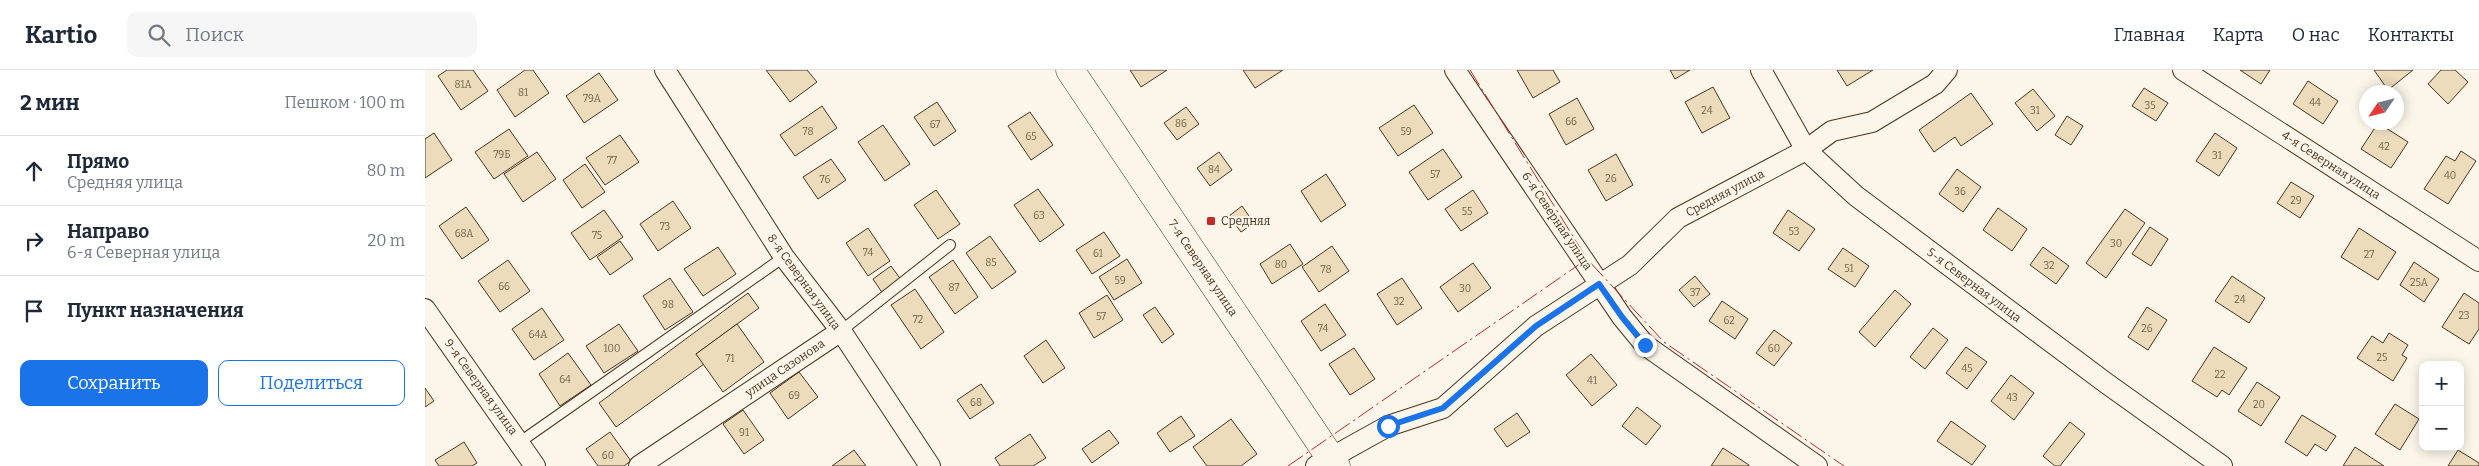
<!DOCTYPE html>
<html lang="ru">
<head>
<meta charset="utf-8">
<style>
  body { margin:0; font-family:Bitter,serif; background:#f6f6f7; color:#1f2937 }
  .controls { position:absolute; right:15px; bottom:15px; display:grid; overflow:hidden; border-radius:10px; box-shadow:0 2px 12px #0003 }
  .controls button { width:45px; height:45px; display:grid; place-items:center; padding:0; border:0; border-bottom:1px solid #e0e1e3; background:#fff; color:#1f2937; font:25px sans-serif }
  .compass { position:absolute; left:1934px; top:15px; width:45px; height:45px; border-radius:50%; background:#fff; box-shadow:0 2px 12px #0003; rotate:235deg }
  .stop { position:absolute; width:15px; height:15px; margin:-11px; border:4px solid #1a73e8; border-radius:50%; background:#fff }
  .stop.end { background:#1a73e8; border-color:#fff; box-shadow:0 1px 5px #0008 }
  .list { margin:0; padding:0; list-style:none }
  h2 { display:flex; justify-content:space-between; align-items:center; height:65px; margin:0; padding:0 20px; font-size:21px }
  h2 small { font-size:16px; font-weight:400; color:#747a83 }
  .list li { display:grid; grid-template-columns:32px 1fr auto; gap:15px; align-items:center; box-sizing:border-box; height:70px; padding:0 20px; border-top:1px solid #e0e1e3 }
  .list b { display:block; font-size:19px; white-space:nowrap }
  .list p { margin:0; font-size:16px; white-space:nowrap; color:#747a83 }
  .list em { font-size:16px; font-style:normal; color:#747a83 }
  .actions { display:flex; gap:10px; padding:15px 20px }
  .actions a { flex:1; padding:11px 0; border:1px solid #1a73e8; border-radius:10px; text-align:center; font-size:18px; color:#1a73e8 }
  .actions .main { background:#1a73e8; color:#fff }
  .icon { flex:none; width:28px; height:28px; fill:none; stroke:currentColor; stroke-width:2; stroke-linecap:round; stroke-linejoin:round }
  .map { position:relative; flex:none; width:2054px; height:396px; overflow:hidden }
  header { display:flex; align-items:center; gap:30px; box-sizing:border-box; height:70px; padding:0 25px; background:#fff; border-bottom:1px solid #e0e1e3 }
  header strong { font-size:24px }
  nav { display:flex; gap:28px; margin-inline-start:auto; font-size:18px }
  .search { width:350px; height:45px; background:#f6f6f7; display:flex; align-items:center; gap:12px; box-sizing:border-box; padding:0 18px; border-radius:10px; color:#747a83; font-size:19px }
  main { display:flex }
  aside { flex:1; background:#fff }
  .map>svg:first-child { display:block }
</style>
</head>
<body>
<header>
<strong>Kartio</strong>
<div class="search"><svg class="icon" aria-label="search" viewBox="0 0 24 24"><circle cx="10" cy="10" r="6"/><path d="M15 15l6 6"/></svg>Поиск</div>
<nav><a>Главная</a><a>Карта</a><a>О нас</a><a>Контакты</a></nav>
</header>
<main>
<aside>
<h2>2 мин<small>Пешком · 100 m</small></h2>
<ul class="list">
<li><svg class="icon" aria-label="ahead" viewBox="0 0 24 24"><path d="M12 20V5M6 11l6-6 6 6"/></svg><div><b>Прямо</b><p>Средняя улица</p></div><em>80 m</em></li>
<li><svg class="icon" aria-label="right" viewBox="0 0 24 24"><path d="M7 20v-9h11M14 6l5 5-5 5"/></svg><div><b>Направо</b><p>6-я Северная улица</p></div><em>20 m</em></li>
<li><svg class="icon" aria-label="arrive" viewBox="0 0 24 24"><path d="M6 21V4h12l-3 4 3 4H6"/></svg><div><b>Пункт назначения</b></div></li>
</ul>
<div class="actions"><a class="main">Сохранить</a><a>Поделиться</a></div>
</aside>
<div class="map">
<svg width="2054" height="396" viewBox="0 0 2054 396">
  <rect width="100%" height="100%" fill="#fbf6e9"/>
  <g fill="#ecdcbc" stroke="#4a3520">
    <polygon points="22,0 48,0 63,21 36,40 13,6"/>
    <polygon points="100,0 108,0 124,23 90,47 72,20"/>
    <polygon points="341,0 382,0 392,12 365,32"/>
    <polygon points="705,0 742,0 716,17"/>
    <polygon points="818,0 858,0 830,18"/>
    <polygon points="1092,0 1128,0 1135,12 1108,28"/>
    <polygon points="1245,0 1265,0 1250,9"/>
    <polygon points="1412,0 1448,0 1422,16"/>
    <polygon points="1815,0 1845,0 1836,14"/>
    <polygon points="1949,0 1988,0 1963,20"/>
    <polygon points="2016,0 2030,0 2043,12 2023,34 2003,14"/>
    <polygon points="174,3 193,30 159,53 141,26"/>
    <polygon points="1883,11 1913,31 1898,54 1868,34"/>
    <polygon points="1288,17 1305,48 1277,63 1260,32"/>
    <polygon points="1719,18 1743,33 1731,51 1707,36"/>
    <polygon points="1608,19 1630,46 1612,61 1590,33"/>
    <polygon points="1546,23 1568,54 1536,76 1530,67 1509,82 1494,60"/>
    <polygon points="1152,28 1169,59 1141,75 1124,44"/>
    <polygon points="512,32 531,61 509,76 489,47"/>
    <polygon points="989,35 1008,63 973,86 954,58"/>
    <polygon points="397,36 412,58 370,86 355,65"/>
    <polygon points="761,37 774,54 752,70 739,53"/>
    <polygon points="605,42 628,75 606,90 583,56"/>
    <polygon points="1642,46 1658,56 1646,75 1630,65"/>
    <polygon points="1953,53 1983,72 1966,98 1936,79"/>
    <polygon points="458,55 485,94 460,111 433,72"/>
    <polygon points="84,59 103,86 69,109 50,82"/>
    <polygon points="9,63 27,90 0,108 0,69"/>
    <polygon points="1790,63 1812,78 1794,106 1771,91"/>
    <polygon points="195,65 214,92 180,115 161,88"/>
    <polygon points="1018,79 1037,107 1003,130 984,102"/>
    <polygon points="2036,81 2051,91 2023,134 1999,119 2021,86 2030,91"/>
    <polygon points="112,82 131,109 98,132 79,104"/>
    <polygon points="794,82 807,100 785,116 772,98"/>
    <polygon points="1191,84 1208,115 1181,131 1163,100"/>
    <polygon points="406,89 421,110 393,129 378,107"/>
    <polygon points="160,94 180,122 157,138 138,110"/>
    <polygon points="1532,99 1556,117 1538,142 1514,124"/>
    <polygon points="901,104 921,135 896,152 876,121"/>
    <polygon points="1866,112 1889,126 1875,148 1852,133"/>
    <polygon points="613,119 639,155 615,172 589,135"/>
    <polygon points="511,120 535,154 513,169 489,135"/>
    <polygon points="1048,120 1063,143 1036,161 1020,139"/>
    <polygon points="248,131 266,158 233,181 215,154"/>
    <polygon points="817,136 829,153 816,162 804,146"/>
    <polygon points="41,137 64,170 37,189 14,156"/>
    <polygon points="1573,138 1602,159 1587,181 1558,160"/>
    <polygon points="1700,139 1720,153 1681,208 1661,193"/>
    <polygon points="179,140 198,167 165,190 146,163"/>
    <polygon points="1363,140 1390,159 1374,181 1348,163"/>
    <polygon points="1725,157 1743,169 1726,196 1707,184"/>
    <polygon points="443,158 465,191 443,206 421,173"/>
    <polygon points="1934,158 1971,182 1953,210 1916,187"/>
    <polygon points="679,162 695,186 667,204 651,180"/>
    <polygon points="565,166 591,202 567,219 541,183"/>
    <polygon points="195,171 208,189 185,205 172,187"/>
    <polygon points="865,174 878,194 847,214 835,194"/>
    <polygon points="907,176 924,201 894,222 877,197"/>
    <polygon points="293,177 311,204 278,226 259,199"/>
    <polygon points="1618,177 1644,196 1631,214 1605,195"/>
    <polygon points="1418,178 1444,196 1430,217 1403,199"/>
    <polygon points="702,189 717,213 689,230 674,207"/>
    <polygon points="83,190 105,221 75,242 53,211"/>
    <polygon points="528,190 553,227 530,244 504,207"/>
    <polygon points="1989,192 2014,209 1999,232 1975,215"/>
    <polygon points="1048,193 1066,218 1033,242 1015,217"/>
    <polygon points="466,196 477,211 458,224 448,209"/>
    <polygon points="1270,206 1285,224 1269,237 1254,220"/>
    <polygon points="1807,206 1840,228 1824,253 1790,231"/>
    <polygon points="245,208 268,242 240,260 218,226"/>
    <polygon points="977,208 997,238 972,255 952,224"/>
    <polygon points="490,219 519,262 496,279 466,235"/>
    <polygon points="1470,220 1486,234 1450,277 1434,262"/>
    <polygon points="323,223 334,238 271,284 279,294 191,357 174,333"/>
    <polygon points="2039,223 2054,233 2054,259 2044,274 2017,257"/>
    <polygon points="682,225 698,250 669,268 654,243"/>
    <polygon points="1297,231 1323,249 1310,269 1284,251"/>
    <polygon points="900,234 921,265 896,281 876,251"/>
    <polygon points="730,237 749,264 737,273 718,245"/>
    <polygon points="1722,237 1742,250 1723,280 1703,267"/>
    <polygon points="117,238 139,270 109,290 87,259"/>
    <polygon points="194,254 213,281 179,303 161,276"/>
    <polygon points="312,254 339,292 298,322 271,284"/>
    <polygon points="1508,258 1523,270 1500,299 1485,287"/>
    <polygon points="1349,260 1367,273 1349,296 1331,283"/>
    <polygon points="1964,263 1983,275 1977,285 1982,288 1968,311 1932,288 1947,266 1958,273"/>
    <polygon points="621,270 640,298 618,313 599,286"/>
    <polygon points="1541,277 1562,292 1542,319 1521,303"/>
    <polygon points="1789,277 1822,298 1804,325 1797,320 1792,327 1767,311"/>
    <polygon points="929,278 950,309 925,325 904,294"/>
    <polygon points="143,283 166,315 135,336 114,304"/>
    <polygon points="1166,284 1192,315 1167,336 1141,305"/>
    <polygon points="374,302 393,327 363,349 345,323"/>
    <polygon points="1586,305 1609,323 1589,350 1566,331"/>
    <polygon points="1832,312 1855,327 1836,356 1813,341"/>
    <polygon points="556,314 569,333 545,349 532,330"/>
    <polygon points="0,318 9,331 0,337"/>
    <polygon points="1970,334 1994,349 1975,380 1950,364"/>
    <polygon points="1212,337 1236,356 1221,375 1197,356"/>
    <polygon points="318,340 339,370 319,384 298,354"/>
    <polygon points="1092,343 1105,362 1082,377 1069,359"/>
    <polygon points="1877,345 1911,366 1901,381 1890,374 1882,386 1860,372"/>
    <polygon points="756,346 770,366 745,382 732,363"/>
    <polygon points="806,349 832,384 816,396 782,396 768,377"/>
    <polygon points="1526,351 1561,376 1547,395 1512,371"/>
    <polygon points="1645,352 1660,364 1635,396 1630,396 1618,386"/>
    <polygon points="684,360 694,373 667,393 657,379"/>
    <polygon points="185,362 206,391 199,396 173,396 161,379"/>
    <polygon points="605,364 621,388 608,396 575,396 570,388"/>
    <polygon points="39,372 52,393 47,396 14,396 10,390"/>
    <polygon points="1930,377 1959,396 1918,396"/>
    <polygon points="1298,378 1324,395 1324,396 1286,396"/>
    <polygon points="429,380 441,396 407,396"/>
    <polygon points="2033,380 2054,393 2054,396 2023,396"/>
  </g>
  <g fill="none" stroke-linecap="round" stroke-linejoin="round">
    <defs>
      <g id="lane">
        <polyline points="416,261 525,175"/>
        <polyline points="95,372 359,187"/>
      </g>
      <g id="street">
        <polyline points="240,0 359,187 416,261 505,396"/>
        <polyline points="1030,0 1197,247 1220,275 1392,396"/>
        <polyline points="1336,0 1381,80 1431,126 1681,313 1797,396"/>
        <polyline points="1758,0 2054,191"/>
        <polyline points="0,239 110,396"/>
        <polyline points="214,396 416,261"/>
        <polyline points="891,396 963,356 1018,338 1111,256 1205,195 1253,148 1381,80 1407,61 1447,52 1510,14 1522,0"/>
      </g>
      <polyline id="primary" points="645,0 911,396"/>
    </defs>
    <use href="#lane" stroke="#4a3520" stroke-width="12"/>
    <use href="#street" stroke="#4a3520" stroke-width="22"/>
    <use href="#primary" stroke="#4a3520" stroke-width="29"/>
    <use href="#lane" stroke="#fbf6e9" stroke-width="10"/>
    <use href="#street" stroke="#fbf6e9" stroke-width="20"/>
    <use href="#primary" stroke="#fbf6e9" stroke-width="28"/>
    <g stroke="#c62828" stroke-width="1" stroke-dasharray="18 4 2.5 4" stroke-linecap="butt">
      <polyline points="1045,0 1162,189 1239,272 1419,396"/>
      <polyline points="863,396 1162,189"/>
    </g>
  </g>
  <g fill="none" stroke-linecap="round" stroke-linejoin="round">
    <polyline stroke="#1a73e8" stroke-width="6" points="963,356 1018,338 1111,256 1174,214 1197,247 1220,275"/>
  </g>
  <rect fill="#c62828" stroke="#fbf6e9" stroke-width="2" x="781" y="146" width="10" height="10" rx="2.5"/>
  <g text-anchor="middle" stroke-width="4" stroke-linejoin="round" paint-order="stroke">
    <g font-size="10" fill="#725f47">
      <text x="38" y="18">81A</text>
      <text x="98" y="26">81</text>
      <text x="167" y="32">79A</text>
      <text x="1890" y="36">44</text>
      <text x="1725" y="39">35</text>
      <text x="1282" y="44">24</text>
      <text x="1610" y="44">31</text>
      <text x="1146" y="55">66</text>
      <text x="756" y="57">86</text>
      <text x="510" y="58">67</text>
      <text x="383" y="65">78</text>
      <text x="981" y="65">59</text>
      <text x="606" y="70">65</text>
      <text x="1959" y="80">42</text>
      <text x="77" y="88">79Б</text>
      <text x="1792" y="89">31</text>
      <text x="187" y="94">77</text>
      <text x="789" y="103">84</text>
      <text x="1010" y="108">57</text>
      <text x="2025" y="109">40</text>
      <text x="1186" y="112">26</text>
      <text x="400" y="113">76</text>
      <text x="1535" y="125">36</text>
      <text x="1871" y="134">29</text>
      <text x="1042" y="145">55</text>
      <text x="614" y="149">63</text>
      <text x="240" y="160">73</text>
      <text x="1369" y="165">53</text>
      <text x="39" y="167">68A</text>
      <text x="172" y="169">75</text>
      <text x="1691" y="177">30</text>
      <text x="443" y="186">74</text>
      <text x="673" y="187">61</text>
      <text x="1944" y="188">27</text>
      <text x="566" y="196">85</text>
      <text x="856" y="198">80</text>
      <text x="1624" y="199">32</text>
      <text x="1424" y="202">51</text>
      <text x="901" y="203">78</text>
      <text x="695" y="214">59</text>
      <text x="1994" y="216">25А</text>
      <text x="79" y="220">66</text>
      <text x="529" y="221">87</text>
      <text x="1040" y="222">30</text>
      <text x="1270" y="226">37</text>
      <text x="1815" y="233">24</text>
      <text x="974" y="235">32</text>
      <text x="243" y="238">98</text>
      <text x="2039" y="249">23</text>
      <text x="676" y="250">57</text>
      <text x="493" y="253">72</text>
      <text x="1304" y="254">62</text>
      <text x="898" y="262">74</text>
      <text x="1722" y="262">26</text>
      <text x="113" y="268">64А</text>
      <text x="187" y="282">100</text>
      <text x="1349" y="282">60</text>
      <text x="1957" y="291">25</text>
      <text x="305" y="292">71</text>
      <text x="1542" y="302">45</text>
      <text x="1795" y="308">22</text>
      <text x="140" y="313">64</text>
      <text x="1167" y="314">41</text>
      <text x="369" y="329">69</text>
      <text x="1587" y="331">43</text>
      <text x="551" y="336">68</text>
      <text x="1834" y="338">20</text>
      <text x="319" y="366">91</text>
      <text x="183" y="389">60</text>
    </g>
    <g font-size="12" fill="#4a3520" stroke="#fbf6e9">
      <text transform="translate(1906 95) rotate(33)" y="4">4-я Северная улица</text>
      <text transform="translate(1300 123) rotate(-28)" y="4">Средняя улица</text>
      <text transform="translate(1132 151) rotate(56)" y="4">6-я Северная улица</text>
      <text transform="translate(778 198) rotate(56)" y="4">7-я Северная улица</text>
      <text transform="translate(379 212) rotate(54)" y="4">8-я Северная улица</text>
      <text transform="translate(1549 215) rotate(37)" y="4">5-я Северная улица</text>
      <text transform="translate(360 298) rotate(-34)" y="4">улица Сазонова</text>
      <text transform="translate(56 317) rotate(54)" y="4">9-я Северная улица</text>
    </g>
    <g font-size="12" fill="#4a3520" stroke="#fbf6e9" text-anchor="start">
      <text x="796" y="155">Средняя</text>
    </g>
  </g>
</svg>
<div class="controls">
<button>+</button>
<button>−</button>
</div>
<svg class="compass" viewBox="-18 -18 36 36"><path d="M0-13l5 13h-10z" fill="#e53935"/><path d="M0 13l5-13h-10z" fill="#747a83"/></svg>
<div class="stop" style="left:963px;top:356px"></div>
<div class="stop end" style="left:1220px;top:275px"></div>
</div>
</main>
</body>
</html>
